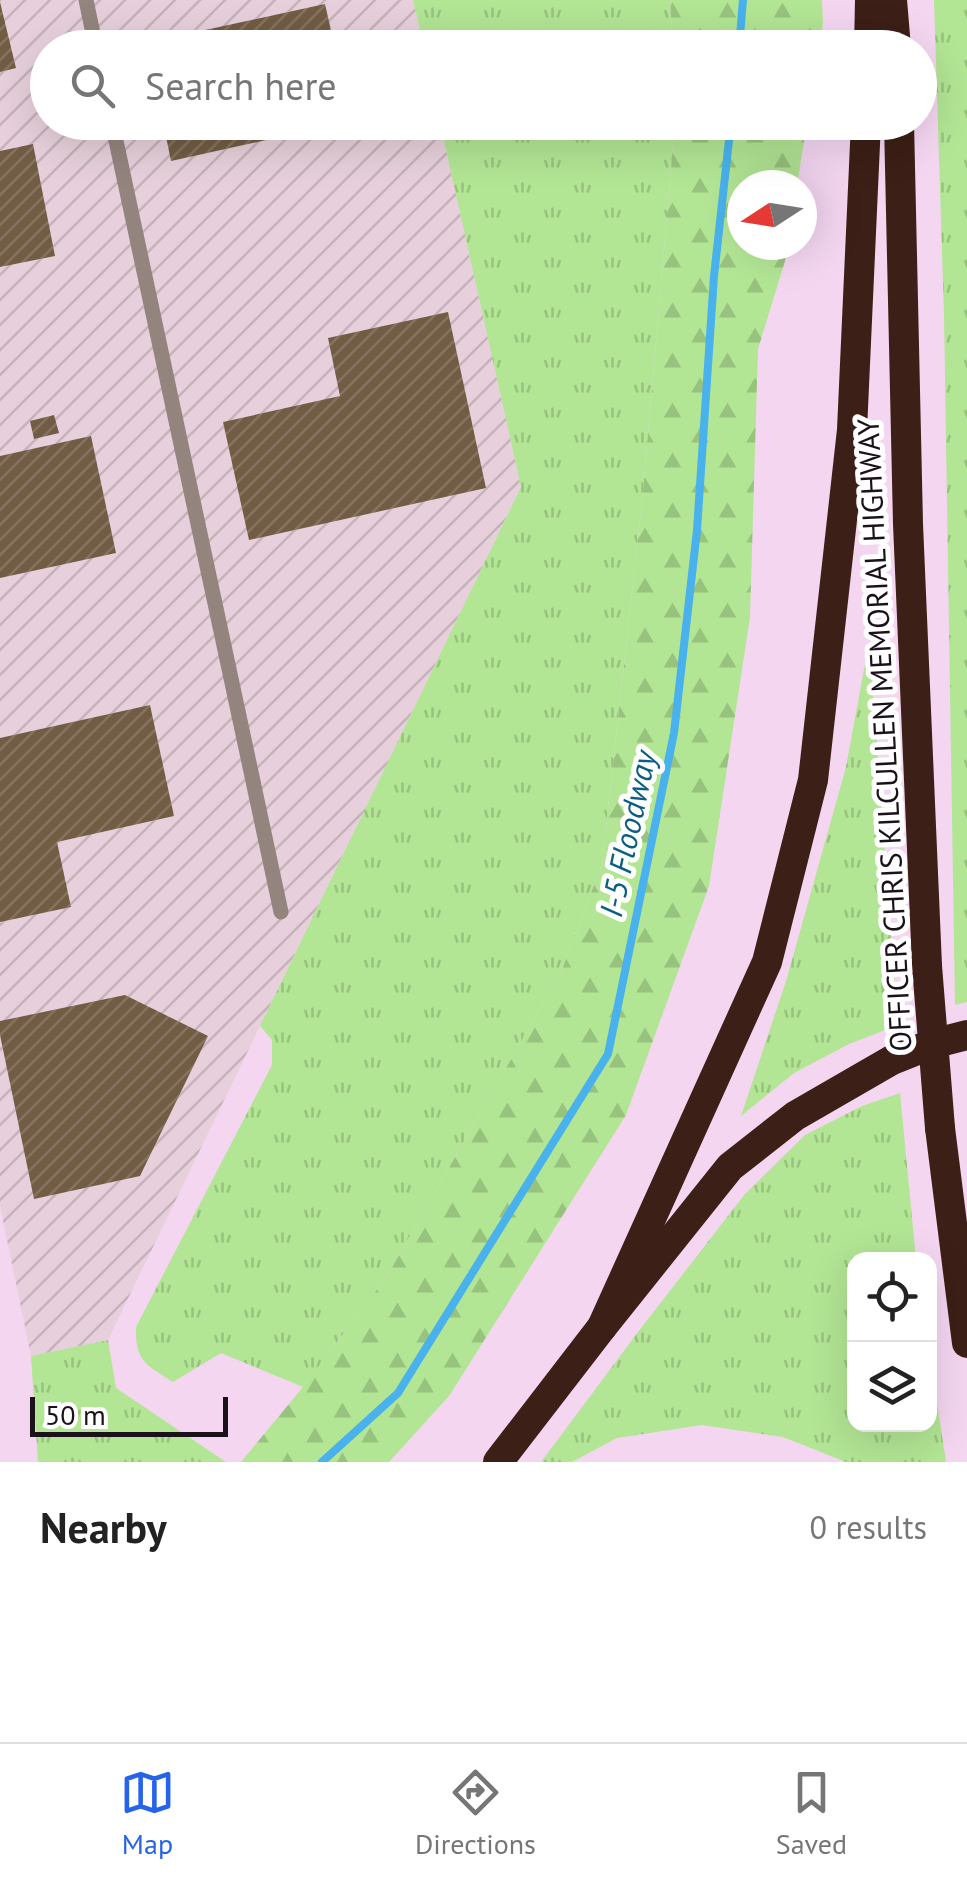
<!DOCTYPE html>
<html lang="en">
<head>
<meta charset="utf-8">
<style>
  body { margin:0; font-family:"PT Sans",sans-serif; background:#f2f2f2; color:#222 }
  .controls { position:absolute; right:30px; bottom:30px; display:grid; overflow:hidden; border-radius:20px; box-shadow:0 10px 40px #0002 }
  .controls button { width:90px; height:90px; display:grid; place-items:center; padding:0; border:0; border-bottom:2px solid #e0e0e0; background:#fff; color:#222; font:50px sans-serif }
  .compass { position:absolute; left:727px; top:170px; width:90px; height:90px; border-radius:50%; background:#fff; box-shadow:0 10px 40px #0002; rotate:258deg }
  .scale { position:absolute; left:30px; bottom:25px; width:198px; box-sizing:border-box; padding-left:10px; border:5px solid #1b111a; border-top:0; font-size:28px; line-height:35px; white-space:nowrap; color:#1b111a; -webkit-text-stroke:8px #fff; paint-order:stroke }
  .list { margin:0; padding:0; list-style:none }
  h2 { display:flex; justify-content:space-between; align-items:center; height:130px; margin:0; padding:0 40px; font-size:42px }
  h2 small { font-size:32px; font-weight:400; color:#767676 }
  .icon { flex:none; width:55px; height:55px; fill:none; stroke:currentColor; stroke-width:2; stroke-linecap:round; stroke-linejoin:round }
  .map { position:relative; flex:none; width:967px; height:1462px; overflow:hidden }
  .search { position:absolute; background:#fff; box-shadow:0 10px 40px #0002; left:30px; right:30px; top:30px; height:110px; display:flex; align-items:center; gap:25px; box-sizing:border-box; padding:0 35px; border-radius:55px; color:#767676; font-size:38px }
  .sheet { height:280px; background:#fff }
  nav { display:flex; justify-content:space-around; align-items:center; box-sizing:border-box; height:140px; border-top:2px solid #e0e0e0; background:#fff; font-size:28px; color:#767676 }
  nav a { display:grid; justify-items:center; gap:5px }
  nav .on { color:#2563eb }
  .map>svg:first-child { display:block }
</style>
</head>
<body>
<div class="map">
<svg width="967" height="1462" viewBox="0 0 967 1462">
  <defs>
    <pattern id="industrial-furrows" width="10" height="10" patternUnits="userSpaceOnUse" patternTransform="scale(2.5)"><rect width="10" height="10" fill="#e7d0db"/><path d="M-1 1l2-2M0 10L10 0M9 11l2-2" fill="none" stroke="#c6b2bb"/></pattern>
    <pattern id="grass-tufts" width="24" height="20" patternUnits="userSpaceOnUse" patternTransform="scale(2.5)"><rect width="24" height="20" fill="#b2e594"/><path d="M3 7l-1-3M5 7V3M7 7l1-3M15 17l-1-3M17 17v-4M19 17l1-3" fill="none" stroke="#98c37f"/></pattern>
    <pattern id="forest-firs" width="22" height="20" patternUnits="userSpaceOnUse" patternTransform="scale(2.5)"><rect width="22" height="20" fill="#b2e594"/><path d="M5 1l3.5 6h-7zM16 11l3.5 6h-7z" fill="#98c37f"/></pattern>
    <pattern id="building-hatch" width="6" height="6" patternUnits="userSpaceOnUse" patternTransform="scale(2.5)"><rect width="6" height="6" fill="#725c43"/><path d="M-1 1l2-2M0 6l6-6M5 7l2-2" fill="none" stroke="#847361"/></pattern>
  </defs>
  <rect width="100%" height="100%" fill="#f4d6f1"/>
  <polygon fill="url(#industrial-furrows)" points="0,0 413,0 424,47 48,48 48,122 440,123 521,487 108,1340 31,1356 0,1206"/>
  <g fill="url(#grass-tufts)">
    <polygon points="413,0 670,0 673,47 424,47"/>
    <polygon points="934,0 967,0 967,1002 955,1005 944,315"/>
    <path d="M440,123H675L643,491L602,864L561,972L387,1276L303,1387L221,1353L173,1382C146,1365 135,1361 136,1327L272,1065V1040L260,1026L521,487Z"/>
    <polygon points="869,642 898,1025 849,1044 794,1073 741,1116 787,978 846,767"/>
    <polygon points="900,1093 916,1259 854,1260 854,1424 930,1424 930,1356 946,1462 846,1462 783,1437 702,1425 617,1438 572,1462 541,1462 638,1332 745,1194 805,1135 862,1106"/>
    <polygon points="108,1340 116,1388 226,1462 38,1462 31,1356"/>
  </g>
  <g fill="url(#forest-firs)">
    <polygon points="670,0 822,0 823,23 819,47 673,47"/>
    <polygon points="675,123 807,123 797,185 742,185 742,245 787,245 785,261 758,349 750,617 709,886 626,1115 449,1396 389,1462 241,1462 303,1387 387,1276 561,972 602,864 643,491"/>
  </g>
  <g fill="none" stroke-linecap="round" stroke-linejoin="round">
    <g stroke="#49b2ec" stroke-width="8">
      <polyline points="739,48 743,0"/>
      <polyline points="322,1462 398,1393 608,1054 674,733 697,530 714,276 731,122"/>
    </g>
  </g>
  <g fill="url(#building-hatch)">
    <polygon points="0,2 16,68 0,72"/>
    <polygon points="325,4 335,48 146,48 145,43"/>
    <polygon points="163,122 339,122 339,124 171,161"/>
    <polygon points="33,144 55,256 0,267 0,151"/>
    <polygon points="448,312 486,488 249,540 223,422 340,396 328,338"/>
    <polygon points="54,415 59,433 34,439 30,421"/>
    <polygon points="91,436 116,553 0,578 0,456"/>
    <polygon points="150,705 174,816 57,842 71,907 0,922 0,738"/>
    <polygon points="125,995 208,1036 140,1176 34,1199 0,1035 0,1021"/>
  </g>
  <g fill="none" stroke-linecap="round" stroke-linejoin="round">
    <g stroke="#94847e" stroke-width="15">
      <polyline points="86,0 96,48"/>
      <polyline points="112,122 281,912"/>
    </g>
    <g stroke="#3c1f16" stroke-width="30">
      <polyline points="892,0 896,48"/>
      <polyline points="869,48 870,0"/>
      <polyline points="899,122 908,524 927,966"/>
      <polyline points="940,1128 967,1343"/>
      <polyline points="602,1327 767,962 813,780 852,430 866,122"/>
      <polyline points="498,1462 602,1327 730,1167 795,1116 892,1060 932,1044 967,1035"/>
    </g>
    <polyline stroke="#3c1f16" stroke-width="30" points="927,966 940,1128"/>
  </g>
  <g text-anchor="middle" stroke-width="10" stroke-linejoin="round" paint-order="stroke">
    <g font-size="30" fill="#1b111a" stroke="#fff">
      <text transform="translate(885 735) rotate(-93)" y="10">OFFICER CHRIS KILCULLEN MEMORIAL HIGHWAY</text>
    </g>
    <g font-size="32" font-style="italic" fill="#0a5d84" stroke="#fff">
      <text transform="translate(628 834) rotate(-78)" y="11">I-5 Floodway</text>
    </g>
  </g>
</svg>
<div class="controls">
<button><svg class="icon" aria-label="locate" viewBox="0 0 24 24"><circle cx="12" cy="12" r="6"/><path d="M12 2v4M12 18v4M2 12h4M18 12h4"/></svg></button>
<button><svg class="icon" aria-label="layers" viewBox="0 0 24 24"><path d="M12 4l9 5-9 5-9-5zM3 14l9 5 9-5"/></svg></button>
</div>
<svg class="compass" viewBox="-18 -18 36 36"><path d="M0-13l5 13h-10z" fill="#e53935"/><path d="M0 13l5-13h-10z" fill="#767676"/></svg>
<div class="scale">50 m</div>
<div class="search"><svg class="icon" aria-label="search" viewBox="0 0 24 24"><circle cx="10" cy="10" r="6"/><path d="M15 15l6 6"/></svg>Search here</div>
</div>
<section class="sheet">
<h2>Nearby<small>0 results</small></h2>
<ul class="list">
</ul>
</section>
<nav>
<a class="on"><svg class="icon" aria-label="map" viewBox="0 0 24 24"><path d="M3 6l6-2 6 2 6-2v14l-6 2-6-2-6 2zM9 4v14M15 6v14"/></svg>Map</a>
<a><svg class="icon" aria-label="directions" viewBox="0 0 24 24"><path d="M12 3l9 9-9 9-9-9zM9 14v-3h6M13 9l2 2-2 2"/></svg>Directions</a>
<a><svg class="icon" aria-label="saved" viewBox="0 0 24 24"><path d="M7 4h10v16l-5-4-5 4z"/></svg>Saved</a>
</nav>
</body>
</html>
